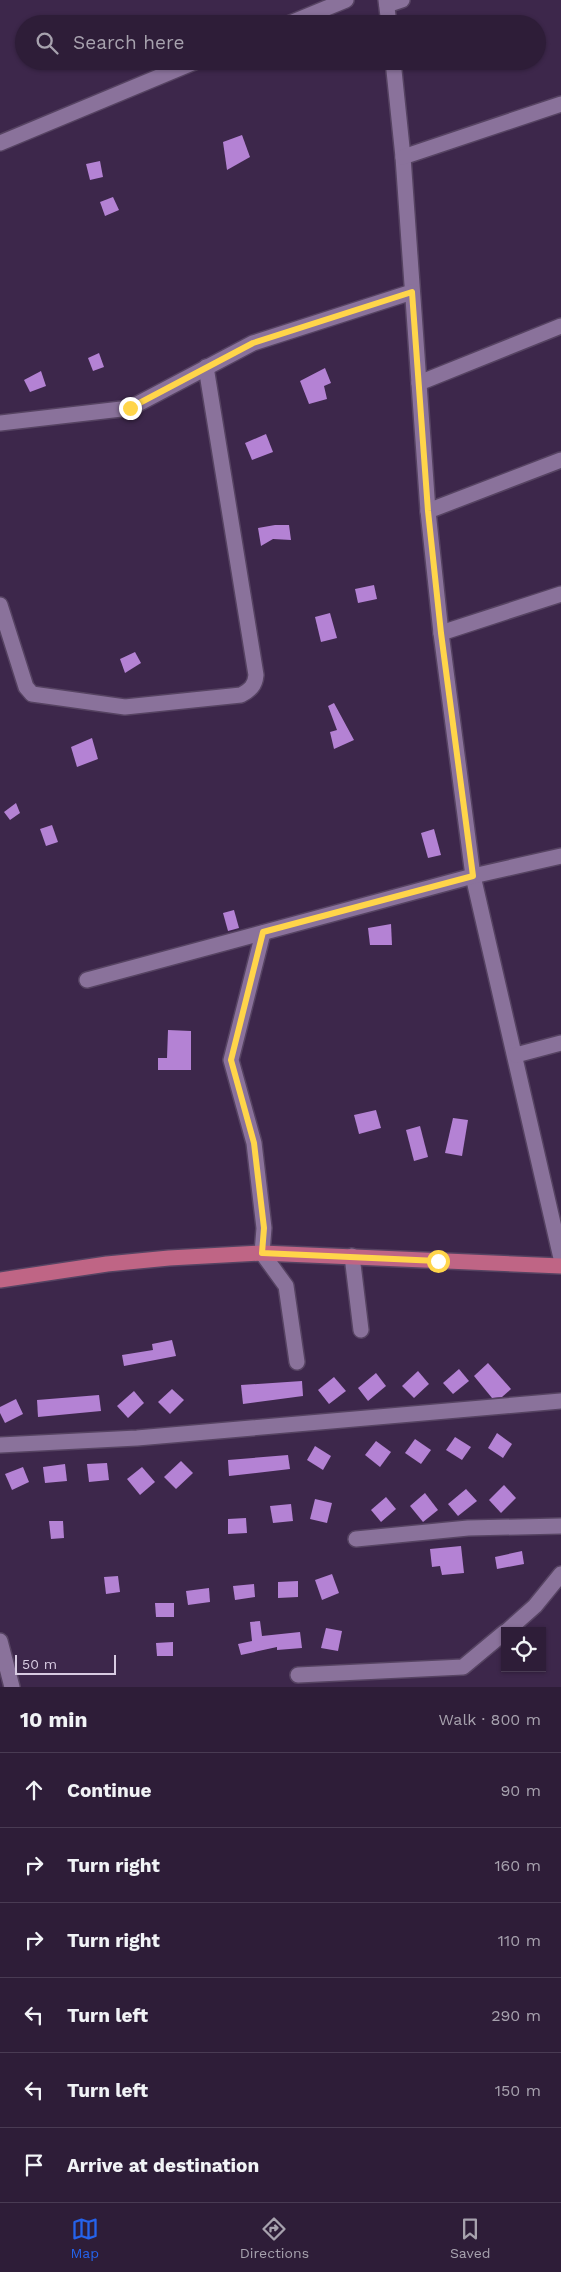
<!DOCTYPE html>
<html lang="en">
<head>
<meta charset="utf-8">
<style>
  body { margin:0; font-family:"Work Sans",sans-serif; background:#3a2a43; color:#f1f3f6 }
  .controls { position:absolute; right:15px; bottom:15px; display:grid; overflow:hidden; border-radius:0px; box-shadow:0 1px 4px #0004 }
  .controls button { width:45px; height:45px; display:grid; place-items:center; padding:0; border:0; border-bottom:1px solid #493b53; background:#2e1d38; color:#f1f3f6; font:25px sans-serif }
  .scale { position:absolute; left:15px; bottom:12px; width:101px; box-sizing:border-box; padding-left:5px; border:2px solid #d8cbe2; border-top:0; font-size:14px; line-height:18px; white-space:nowrap; color:#d8cbe2; -webkit-text-stroke:4px #3d274b; paint-order:stroke }
  .stop { position:absolute; width:15px; height:15px; margin:-11px; border:4px solid #ffd54a; border-radius:50%; background:#fff }
  .stop.end { background:#ffd54a; border-color:#fff; box-shadow:0 1px 5px #0008 }
  .list { margin:0; padding:0; list-style:none }
  h2 { display:flex; justify-content:space-between; align-items:center; height:65px; margin:0; padding:0 20px; font-size:21px }
  h2 small { font-size:16px; font-weight:400; color:#a7a2ae }
  .list li { display:grid; grid-template-columns:32px 1fr auto; gap:15px; align-items:center; box-sizing:border-box; height:75px; padding:0 20px; border-top:1px solid #493b53 }
  .list b { display:block; font-size:19px; white-space:nowrap }
  .list em { font-size:16px; font-style:normal; color:#a7a2ae }
  .icon { flex:none; width:28px; height:28px; fill:none; stroke:currentColor; stroke-width:2; stroke-linecap:round; stroke-linejoin:round }
  .map { position:relative; flex:none; width:561px; height:1687px; overflow:hidden }
  .search { position:absolute; background:#2e1d38; box-shadow:0 1px 4px #0004; left:15px; right:15px; top:15px; height:55px; display:flex; align-items:center; gap:12px; box-sizing:border-box; padding:0 18px; border-radius:28px; color:#a7a2ae; font-size:19px }
  .sheet { height:515px; background:#2e1d38 }
  nav { display:flex; justify-content:space-around; align-items:center; box-sizing:border-box; height:70px; border-top:1px solid #493b53; background:#2e1d38; font-size:14px; color:#a7a2ae }
  nav a { display:grid; justify-items:center; gap:2px }
  nav .on { color:#2563eb }
  .map>svg:first-child { display:block }
</style>
</head>
<body>
<div class="map">
<svg width="561" height="1687" viewBox="0 0 561 1687">
  <rect width="100%" height="100%" fill="#3d274b"/>
  <g fill="#b482d4">
    <polygon points="242,135 250,157 227,170 223,142"/>
    <polygon points="100,161 103,177 90,180 86,164"/>
    <polygon points="113,197 119,210 105,216 100,202"/>
    <polygon points="99,353 104,367 93,371 88,358"/>
    <polygon points="325,368 331,383 324,386 327,399 309,404 300,381"/>
    <polygon points="41,371 46,386 30,392 24,380"/>
    <polygon points="266,434 273,452 252,460 245,443"/>
    <polygon points="275,525 289,525 291,540 273,539 261,546 258,528"/>
    <polygon points="374,585 377,599 358,603 355,589"/>
    <polygon points="330,613 337,638 321,642 315,617"/>
    <polygon points="135,652 141,663 125,673 120,659"/>
    <polygon points="334,703 354,740 334,749 330,732 337,730 328,706"/>
    <polygon points="92,738 98,759 77,767 71,747"/>
    <polygon points="16,803 20,813 10,820 4,812"/>
    <polygon points="52,825 58,842 46,846 40,829"/>
    <polygon points="434,829 441,855 428,858 421,833"/>
    <polygon points="234,910 239,928 228,931 223,913"/>
    <polygon points="391,924 392,945 370,945 368,928"/>
    <polygon points="168,1030 191,1031 191,1070 158,1070 158,1058 167,1058"/>
    <polygon points="376,1110 381,1128 359,1134 354,1115"/>
    <polygon points="453,1118 468,1120 462,1156 445,1153"/>
    <polygon points="420,1126 428,1157 414,1161 406,1130"/>
    <polygon points="172,1340 176,1356 124,1366 122,1355 153,1350 152,1344"/>
    <polygon points="488,1363 511,1389 502,1397 492,1398 474,1376"/>
    <polygon points="459,1369 469,1381 453,1394 443,1383"/>
    <polygon points="418,1371 429,1384 414,1398 402,1386"/>
    <polygon points="376,1373 386,1386 368,1401 358,1388"/>
    <polygon points="334,1377 346,1391 329,1404 318,1390"/>
    <polygon points="302,1381 303,1396 243,1404 241,1385"/>
    <polygon points="172,1389 184,1400 170,1414 158,1402"/>
    <polygon points="134,1391 144,1403 128,1418 117,1406"/>
    <polygon points="99,1395 101,1411 38,1417 37,1400"/>
    <polygon points="16,1399 23,1414 5,1423 0,1413 0,1407"/>
    <polygon points="497,1433 512,1444 503,1458 488,1448"/>
    <polygon points="455,1437 471,1447 462,1460 446,1450"/>
    <polygon points="415,1439 431,1450 421,1464 405,1453"/>
    <polygon points="376,1441 391,1452 380,1467 365,1455"/>
    <polygon points="315,1446 331,1456 323,1470 307,1460"/>
    <polygon points="288,1455 290,1469 229,1476 228,1460"/>
    <polygon points="181,1461 193,1473 176,1489 164,1477"/>
    <polygon points="107,1463 109,1480 89,1482 87,1464"/>
    <polygon points="65,1464 67,1481 45,1483 43,1467"/>
    <polygon points="23,1467 29,1482 12,1490 5,1474"/>
    <polygon points="142,1467 155,1482 140,1495 127,1479"/>
    <polygon points="504,1485 516,1498 501,1513 489,1500"/>
    <polygon points="466,1489 477,1501 458,1516 448,1504"/>
    <polygon points="425,1493 438,1510 423,1522 410,1506"/>
    <polygon points="386,1497 396,1509 381,1522 371,1510"/>
    <polygon points="315,1499 332,1503 327,1523 310,1519"/>
    <polygon points="291,1504 293,1521 273,1523 270,1506"/>
    <polygon points="246,1518 247,1533 228,1534 228,1519"/>
    <polygon points="49,1521 63,1521 64,1538 51,1539"/>
    <polygon points="461,1546 464,1573 442,1575 440,1566 432,1567 430,1549"/>
    <polygon points="522,1551 524,1564 497,1569 495,1557"/>
    <polygon points="332,1574 339,1593 322,1600 315,1580"/>
    <polygon points="118,1576 120,1592 106,1594 104,1577"/>
    <polygon points="298,1581 298,1597 278,1598 278,1582"/>
    <polygon points="254,1584 255,1597 235,1600 233,1586"/>
    <polygon points="209,1588 210,1602 188,1605 186,1591"/>
    <polygon points="155,1603 174,1603 174,1617 156,1617"/>
    <polygon points="260,1621 262,1636 300,1632 302,1648 277,1650 277,1647 241,1655 238,1644 252,1641 250,1622"/>
    <polygon points="326,1628 342,1631 338,1651 321,1648"/>
    <polygon points="173,1642 173,1656 157,1656 156,1643"/>
  </g>
  <g fill="none" stroke-linecap="round" stroke-linejoin="round">
    <defs>
      <g id="minor">
        <polyline points="386,0 389,24"/>
        <polyline points="387,5 402,0"/>
        <polyline points="288,24 346,0"/>
        <polyline points="393,61 403,157 428,511 441,633 473,876 561,1258"/>
        <polyline points="0,143 197,61"/>
        <polyline points="403,157 561,104"/>
        <polyline points="419,383 561,326"/>
        <polyline points="0,423 130,408 253,343 412,292"/>
        <polyline points="428,511 561,460"/>
        <path d="M0,605L26,687L32,694L125,707L241,695C250,690 255,686 256,675L206,367"/>
        <polyline points="441,633 561,594"/>
        <polyline points="263,933 231,1060 254,1143 264,1228 262,1253 286,1286 297,1362"/>
        <polyline points="87,980 473,876 561,856"/>
        <polyline points="516,1055 561,1043"/>
        <polyline points="352,1256 361,1330"/>
        <polyline points="0,1445 137,1438 561,1401"/>
        <polyline points="356,1539 468,1528 561,1526"/>
        <polyline points="507,1631 535,1606 561,1574"/>
        <polyline points="0,1641 12,1687"/>
        <polyline points="298,1675 463,1667 505,1632"/>
      </g>
      <polyline id="major" points="0,1280 107,1264 169,1258 262,1253 561,1266"/>
    </defs>
    <use href="#minor" stroke="#564362" stroke-width="18"/>
    <use href="#major" stroke="#564362" stroke-width="18"/>
    <use href="#minor" stroke="#8a729b" stroke-width="15"/>
    <use href="#major" stroke="#bf6585" stroke-width="15"/>
  </g>
  <g fill="none" stroke-linecap="round" stroke-linejoin="round">
    <polyline stroke="#ffd54a" stroke-width="6" points="130,408 253,343 412,292 428,511 441,633 473,876 263,932 231,1060 254,1143 264,1228 262,1253 438,1261"/>
  </g>
</svg>
<div class="controls">
<button><svg class="icon" aria-label="locate" viewBox="0 0 24 24"><circle cx="12" cy="12" r="6"/><path d="M12 2v4M12 18v4M2 12h4M18 12h4"/></svg></button>
</div>
<div class="scale">50 m</div>
<div class="stop" style="left:438px;top:1261px"></div>
<div class="stop end" style="left:130px;top:408px"></div>
<div class="search"><svg class="icon" aria-label="search" viewBox="0 0 24 24"><circle cx="10" cy="10" r="6"/><path d="M15 15l6 6"/></svg>Search here</div>
</div>
<section class="sheet">
<h2>10 min<small>Walk · 800 m</small></h2>
<ul class="list">
<li><svg class="icon" aria-label="ahead" viewBox="0 0 24 24"><path d="M12 20V5M6 11l6-6 6 6"/></svg><div><b>Continue</b></div><em>90 m</em></li>
<li><svg class="icon" aria-label="right" viewBox="0 0 24 24"><path d="M7 20v-9h11M14 6l5 5-5 5"/></svg><div><b>Turn right</b></div><em>160 m</em></li>
<li><svg class="icon" aria-label="right" viewBox="0 0 24 24"><path d="M7 20v-9h11M14 6l5 5-5 5"/></svg><div><b>Turn right</b></div><em>110 m</em></li>
<li><svg class="icon" aria-label="left" viewBox="0 0 24 24"><path d="M17 20v-9H6M10 6l-5 5 5 5"/></svg><div><b>Turn left</b></div><em>290 m</em></li>
<li><svg class="icon" aria-label="left" viewBox="0 0 24 24"><path d="M17 20v-9H6M10 6l-5 5 5 5"/></svg><div><b>Turn left</b></div><em>150 m</em></li>
<li><svg class="icon" aria-label="arrive" viewBox="0 0 24 24"><path d="M6 21V4h12l-3 4 3 4H6"/></svg><div><b>Arrive at destination</b></div></li>
</ul>
</section>
<nav>
<a class="on"><svg class="icon" aria-label="map" viewBox="0 0 24 24"><path d="M3 6l6-2 6 2 6-2v14l-6 2-6-2-6 2zM9 4v14M15 6v14"/></svg>Map</a>
<a><svg class="icon" aria-label="directions" viewBox="0 0 24 24"><path d="M12 3l9 9-9 9-9-9zM9 14v-3h6M13 9l2 2-2 2"/></svg>Directions</a>
<a><svg class="icon" aria-label="saved" viewBox="0 0 24 24"><path d="M7 4h10v16l-5-4-5 4z"/></svg>Saved</a>
</nav>
</body>
</html>
